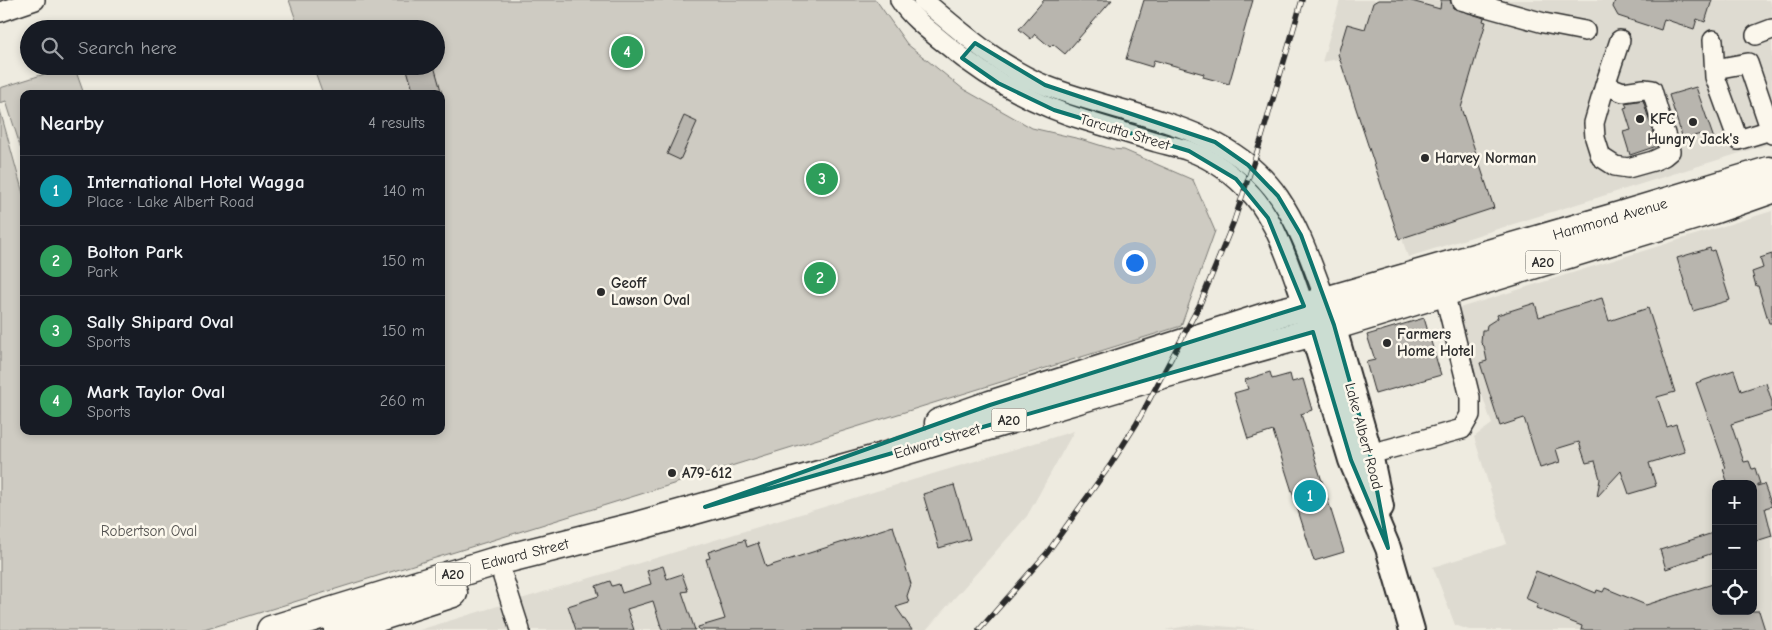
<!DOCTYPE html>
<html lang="en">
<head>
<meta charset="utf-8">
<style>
  body { margin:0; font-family:"Comic Neue",sans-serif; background:#20242c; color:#f1f3f6 }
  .controls { position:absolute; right:15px; bottom:15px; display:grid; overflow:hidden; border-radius:10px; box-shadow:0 2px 8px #0003 }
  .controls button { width:45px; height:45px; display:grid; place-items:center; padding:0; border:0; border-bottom:1px solid #363941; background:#171b24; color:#f1f3f6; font:25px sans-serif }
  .you { position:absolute; left:1134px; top:262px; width:18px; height:18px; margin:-12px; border:4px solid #fff; border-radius:50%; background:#1a73e8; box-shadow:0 0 0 8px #1a73e833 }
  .badge { display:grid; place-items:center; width:32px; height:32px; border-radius:50%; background:#ea580c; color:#fff; font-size:16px; font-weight:700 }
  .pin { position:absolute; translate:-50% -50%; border:2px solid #fff; box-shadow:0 1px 5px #0006 }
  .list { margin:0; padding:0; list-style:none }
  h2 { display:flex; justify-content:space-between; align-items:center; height:65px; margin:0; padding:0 20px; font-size:21px }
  h2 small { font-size:16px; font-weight:400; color:#9ea1a6 }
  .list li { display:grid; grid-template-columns:32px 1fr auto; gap:15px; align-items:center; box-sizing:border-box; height:70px; padding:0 20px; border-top:1px solid #363941 }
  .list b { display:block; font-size:19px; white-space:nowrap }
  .list p { margin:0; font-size:16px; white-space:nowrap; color:#9ea1a6 }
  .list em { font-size:16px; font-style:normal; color:#9ea1a6 }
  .icon { flex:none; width:28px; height:28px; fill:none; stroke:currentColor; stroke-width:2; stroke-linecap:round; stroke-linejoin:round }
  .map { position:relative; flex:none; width:1772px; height:630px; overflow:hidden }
  .search { position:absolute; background:#171b24; box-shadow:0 2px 8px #0003; left:20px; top:20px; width:425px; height:55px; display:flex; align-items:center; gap:12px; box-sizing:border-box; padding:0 18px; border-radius:28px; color:#9ea1a6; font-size:19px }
  .panel { position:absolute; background:#171b24; box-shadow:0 2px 8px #0003; left:20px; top:90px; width:425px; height:345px; border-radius:10px }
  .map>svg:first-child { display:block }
</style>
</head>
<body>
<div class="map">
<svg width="1772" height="630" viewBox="0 0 1772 630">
  <rect width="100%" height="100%" fill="#eeebe0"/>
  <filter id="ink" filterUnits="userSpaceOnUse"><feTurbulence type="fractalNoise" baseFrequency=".02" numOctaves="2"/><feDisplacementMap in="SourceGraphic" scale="10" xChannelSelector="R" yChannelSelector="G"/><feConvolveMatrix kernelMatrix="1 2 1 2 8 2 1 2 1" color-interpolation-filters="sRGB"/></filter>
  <g filter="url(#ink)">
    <g fill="#dedbd1" fill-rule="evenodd">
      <polygon points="1340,0 1770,0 1772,6 1772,143 1408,257 1344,58 1322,62"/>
      <path d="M1772,211V630H1469L1455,625L1433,567L1507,544L1474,437L1492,424L1453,310ZM1716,484H1753V611H1716Z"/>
      <polygon points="1074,431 1027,516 926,630 419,630"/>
      <polygon points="1198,624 1263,630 1165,630"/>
    </g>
    <g fill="#cecbc2" stroke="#7c7b76">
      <polygon points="289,0 876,0 907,44 963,89 1032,128 1080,139 1112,149 1124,150 1193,180 1215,231 1181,326 204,630 0,630 0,110 24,197 24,431 441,431 441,94 323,94 313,66 436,66 436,29 299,29"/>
      <polygon points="70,66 74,66 84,94 24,94 24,158 6,101 0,103 0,88"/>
    </g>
    <g fill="#b8b5ae" stroke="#2b2b2b">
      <polygon points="1044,0 1112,0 1065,54 1053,44 1050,47 1035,34 1031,39 1019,29"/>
      <polygon points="1144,0 1253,0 1229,84 1203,77 1204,74 1154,60 1152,67 1126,59"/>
      <polygon points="1378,0 1408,0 1440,9 1441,0 1450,0 1453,8 1484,18 1483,21 1486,22 1461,108 1494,208 1399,239 1338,54 1347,24 1365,29 1373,3"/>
      <polygon points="1615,0 1712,0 1705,22 1697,19 1694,29 1664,19 1661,30 1618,16 1613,7"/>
      <polygon points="406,66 434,66 442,94 414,94"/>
      <polygon points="1696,87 1714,139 1704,143 1701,134 1683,139 1669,95"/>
      <polygon points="1643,100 1657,146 1630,155 1623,132 1631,130 1624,108 1627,107 1625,103"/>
      <polygon points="684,116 697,122 680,160 667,154"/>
      <polygon points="1710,248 1711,251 1714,250 1730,300 1693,311 1677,258"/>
      <polygon points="1772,254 1772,323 1769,323 1758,286 1756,286 1752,272 1763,268 1760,258"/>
      <polygon points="1602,298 1609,321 1648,308 1675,392 1657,397 1667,427 1676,424 1685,452 1649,463 1656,486 1629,494 1621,471 1597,497 1600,479 1595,461 1586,463 1579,442 1556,449 1560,462 1540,468 1524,418 1500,426 1480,363 1487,361 1484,346 1481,343 1482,330 1486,330 1487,325 1498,318 1497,315 1535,303 1539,317"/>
      <polygon points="1424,318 1441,375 1375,394 1366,362 1375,360 1367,335"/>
      <polygon points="1734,370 1741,391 1766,383 1772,402 1772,411 1731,424 1744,462 1749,461 1752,469 1755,468 1760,484 1757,484 1757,486 1764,484 1772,506 1765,508 1772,536 1753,542 1753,484 1728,484 1723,469 1726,468 1696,383"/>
      <polygon points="1270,372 1272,379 1290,374 1292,382 1303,379 1312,410 1301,414 1344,552 1314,561 1273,431 1248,439 1234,393 1248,389 1245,380"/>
      <polygon points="954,485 970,539 939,548 923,494"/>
      <polygon points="893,526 911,584 907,596 909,603 896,607 912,630 699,630 698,627 725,619 706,559 710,558 708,552 745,540 747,547 758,543 766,567"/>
      <polygon points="1716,532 1716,552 1666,569 1660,550"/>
      <polygon points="663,566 667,579 682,574 688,591 682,592 695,630 662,630 653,601 627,609 634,630 576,630 568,606 599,596 596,586 610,581 612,586 619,584 622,593 651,584 647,571"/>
      <polygon points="1536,571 1549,576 1550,574 1596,593 1597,590 1603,592 1605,588 1646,605 1716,583 1716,611 1759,611 1765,630 1581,630 1582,626 1536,608 1538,604 1525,598"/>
    </g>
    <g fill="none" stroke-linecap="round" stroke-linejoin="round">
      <defs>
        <g id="minor">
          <path d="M900,0C911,17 927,29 943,42C986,78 1033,105 1087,121C1110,128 1133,135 1156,142C1167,145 1178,147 1189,151C1214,160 1236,177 1253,196C1277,223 1292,272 1304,306"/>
          <path d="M923,0C961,32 1000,67 1047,86C1125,117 1227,121 1279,197C1301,229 1312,265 1326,301"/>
          <polyline points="1461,0 1544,23 1585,31"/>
          <polyline points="0,12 35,0"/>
          <polyline points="1756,35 1772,29"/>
          <polyline points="1713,40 1715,77 1738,140 1771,130"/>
          <polyline points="1715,69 1748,63 1772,134"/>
          <polyline points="1605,85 1623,92 1644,89 1652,90 1670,151 1664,156 1653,161 1628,168 1615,166 1601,157 1595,138 1594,123 1605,85 1620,40"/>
          <polyline points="1370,454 1462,429 1470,415 1470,397 1444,292"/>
          <polyline points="503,577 520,630"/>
        </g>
        <g id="major">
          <polyline points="1328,308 1370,454 1381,507"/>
          <polyline points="1307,314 1351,460 1388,548 1412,630"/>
        </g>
        <g id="highway">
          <polyline points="939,423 990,405 1281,312 1326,301 1620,216 1769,171"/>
          <polyline points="271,630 493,562 637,526 880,458 1156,376 1313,332 1712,210 1772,189"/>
          <polyline points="338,630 453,593"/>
        </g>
      </defs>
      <use href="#minor" stroke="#2b2b2b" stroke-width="22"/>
      <use href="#major" stroke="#2b2b2b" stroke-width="28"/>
      <use href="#highway" stroke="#2b2b2b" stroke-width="31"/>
      <use href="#minor" stroke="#fbf7ec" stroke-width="19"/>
      <use href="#major" stroke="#fbf7ec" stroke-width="24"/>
      <use href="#highway" stroke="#fbf7ec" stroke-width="28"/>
      <defs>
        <polyline id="rail" points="979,630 1047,553 1111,464 1137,423 1200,304 1234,221 1261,140 1302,0"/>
      </defs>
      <use href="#rail" stroke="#2b2b2b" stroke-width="5.5"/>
      <use href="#rail" stroke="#fbf7ec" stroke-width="4" stroke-dasharray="11" stroke-linecap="butt"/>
    </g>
  </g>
  <path fill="#0f766e" fill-opacity="0.2" stroke="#0f766e" stroke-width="4" stroke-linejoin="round" d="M975,43L1045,85L1215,142L1248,165L1278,196L1301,235L1334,325L1370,454L1388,548L1351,460L1313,332L705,507L990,405L1304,306L1268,218L1236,179L1189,151L1054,110L998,83L962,58Z"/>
  <g fill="#2b2b2b" stroke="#fbf7ec" stroke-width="2">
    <circle cx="1640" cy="119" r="5"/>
    <circle cx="1693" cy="122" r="5"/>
    <circle cx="1425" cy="158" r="5"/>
    <circle cx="601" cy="292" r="5"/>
    <circle cx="1387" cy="343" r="5"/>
    <circle cx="672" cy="473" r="5"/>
  </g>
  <g text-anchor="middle" stroke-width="5" stroke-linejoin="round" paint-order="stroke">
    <g fill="#fbf7ec" stroke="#696865" stroke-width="1">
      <rect x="1525.5" y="250.5" width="35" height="23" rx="4"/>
      <rect x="991.5" y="408.5" width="35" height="23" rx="4"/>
      <rect x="435.5" y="562.5" width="35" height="23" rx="4"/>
    </g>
    <g font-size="14" font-weight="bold" fill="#2b2b2b">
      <text x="1543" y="267">A20</text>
      <text x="1009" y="425">A20</text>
      <text x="453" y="579">A20</text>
    </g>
    <g font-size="15" font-weight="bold" fill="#2b2b2b" stroke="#fbf7ec" text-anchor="start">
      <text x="1650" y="124">KFC</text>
      <text x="1693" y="144" text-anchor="middle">Hungry Jack's</text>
      <text x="1435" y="163">Harvey Norman</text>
      <text x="611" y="288">Geoff<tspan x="611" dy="17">Lawson Oval</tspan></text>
      <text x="1397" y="339">Farmers<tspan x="1397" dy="17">Home Hotel</tspan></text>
      <text x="682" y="478">A79-612</text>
    </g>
    <g font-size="15" fill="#2b2b2b" stroke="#fbf7ec">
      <text transform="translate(1125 132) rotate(17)" y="5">Tarcutta Street</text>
      <text transform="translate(1610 219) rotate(-16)" y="5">Hammond Avenue</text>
      <text transform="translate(1364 436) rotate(75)" y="5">Lake Albert Road</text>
      <text transform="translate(937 441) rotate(-17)" y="5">Edward Street</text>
      <text transform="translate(525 554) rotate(-14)" y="5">Edward Street</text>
    </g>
    <g font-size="15" fill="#545351" stroke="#fbf7ec">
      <text x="149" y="536">Robertson Oval</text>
    </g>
  </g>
</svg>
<div class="controls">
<button>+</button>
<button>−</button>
<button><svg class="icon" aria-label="locate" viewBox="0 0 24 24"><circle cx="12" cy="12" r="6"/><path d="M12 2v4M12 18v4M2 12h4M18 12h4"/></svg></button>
</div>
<div class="you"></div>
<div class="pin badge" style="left:1310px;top:496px;background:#0f9aa8">1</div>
<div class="pin badge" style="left:820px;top:278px;background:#2e9e5b">2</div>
<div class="pin badge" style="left:822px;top:179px;background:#2e9e5b">3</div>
<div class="pin badge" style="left:627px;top:52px;background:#2e9e5b">4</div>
<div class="search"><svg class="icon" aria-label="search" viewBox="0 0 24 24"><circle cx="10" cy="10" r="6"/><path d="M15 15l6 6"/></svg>Search here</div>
<section class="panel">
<h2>Nearby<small>4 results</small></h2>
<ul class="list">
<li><span class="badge" style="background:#0f9aa8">1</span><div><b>International Hotel Wagga</b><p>Place · Lake Albert Road</p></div><em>140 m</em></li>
<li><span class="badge" style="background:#2e9e5b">2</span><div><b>Bolton Park</b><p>Park</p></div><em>150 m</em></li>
<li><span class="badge" style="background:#2e9e5b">3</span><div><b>Sally Shipard Oval</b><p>Sports</p></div><em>150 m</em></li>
<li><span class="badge" style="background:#2e9e5b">4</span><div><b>Mark Taylor Oval</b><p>Sports</p></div><em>260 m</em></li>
</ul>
</section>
</div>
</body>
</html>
